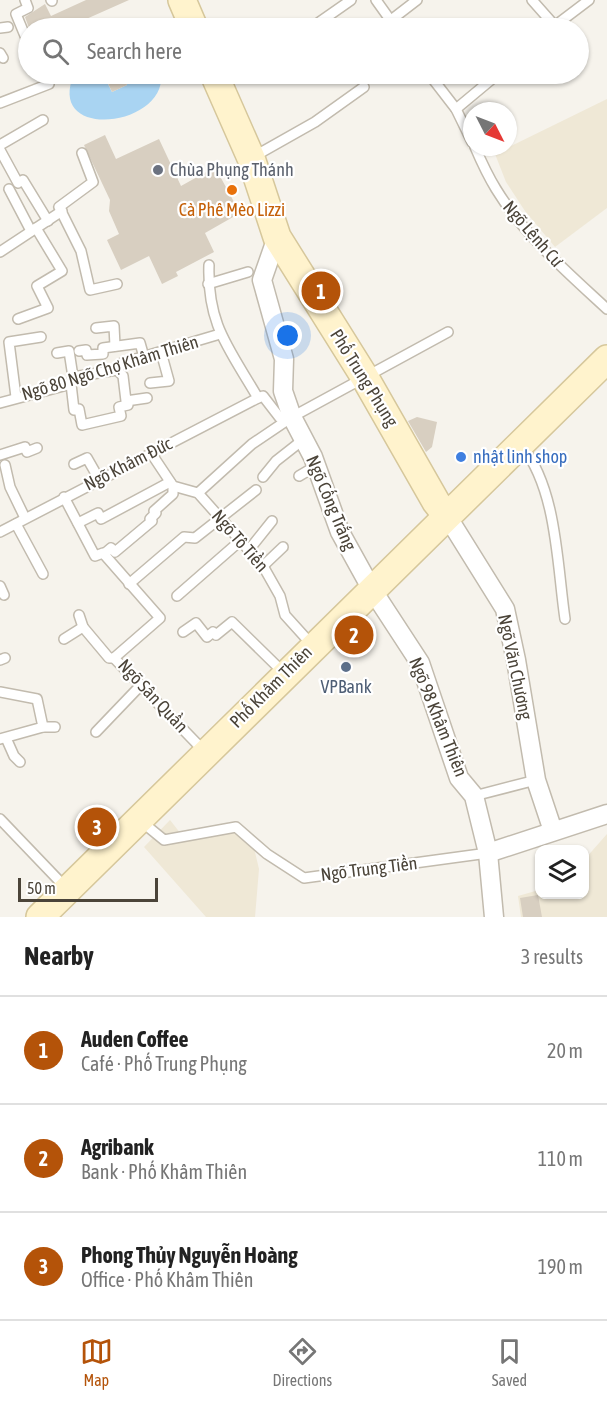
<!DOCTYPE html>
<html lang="en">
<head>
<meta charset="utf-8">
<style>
  body { margin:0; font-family:"Asap Condensed",sans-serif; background:#f2f2f2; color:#222 }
  .controls { position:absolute; right:18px; bottom:18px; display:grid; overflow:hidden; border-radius:12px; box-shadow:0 2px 4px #0004 }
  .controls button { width:54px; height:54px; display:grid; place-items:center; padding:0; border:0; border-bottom:2px solid #e0e0e0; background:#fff; color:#222; font:30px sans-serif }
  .compass { position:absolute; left:463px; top:102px; width:54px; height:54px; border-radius:50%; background:#fff; box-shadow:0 2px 4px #0004; rotate:132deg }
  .scale { position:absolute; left:18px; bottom:15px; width:140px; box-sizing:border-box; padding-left:6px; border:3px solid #4b4439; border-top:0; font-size:16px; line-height:21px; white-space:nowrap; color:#4b4439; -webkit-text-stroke:4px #fff; paint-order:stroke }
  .you { position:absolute; left:288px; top:336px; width:21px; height:21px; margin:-15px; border:4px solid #fff; border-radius:50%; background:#1a73e8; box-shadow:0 0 0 9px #1a73e833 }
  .badge { display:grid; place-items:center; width:39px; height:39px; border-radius:50%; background:#b45309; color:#fff; font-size:20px; font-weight:700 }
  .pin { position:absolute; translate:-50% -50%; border:3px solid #fff; box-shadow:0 2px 6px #0006 }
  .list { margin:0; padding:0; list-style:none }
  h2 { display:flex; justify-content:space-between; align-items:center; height:78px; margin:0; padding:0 24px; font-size:26px }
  h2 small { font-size:20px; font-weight:400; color:#767676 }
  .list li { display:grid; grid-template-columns:39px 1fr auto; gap:18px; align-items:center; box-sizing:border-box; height:108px; padding:0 24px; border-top:2px solid #e0e0e0 }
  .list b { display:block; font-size:22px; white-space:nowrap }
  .list p { margin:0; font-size:20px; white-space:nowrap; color:#767676 }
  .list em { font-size:20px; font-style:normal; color:#767676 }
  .icon { flex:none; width:33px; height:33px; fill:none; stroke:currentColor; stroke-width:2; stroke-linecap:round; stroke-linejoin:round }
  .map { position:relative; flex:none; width:607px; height:917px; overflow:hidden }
  .search { position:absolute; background:#fff; box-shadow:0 2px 4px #0004; left:18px; right:18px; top:18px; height:66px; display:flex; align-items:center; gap:15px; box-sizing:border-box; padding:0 21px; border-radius:33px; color:#767676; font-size:22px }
  .sheet { height:402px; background:#fff }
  nav { display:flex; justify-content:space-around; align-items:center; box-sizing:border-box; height:84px; border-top:2px solid #e0e0e0; background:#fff; font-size:16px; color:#767676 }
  nav a { display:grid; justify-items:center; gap:3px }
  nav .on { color:#b45309 }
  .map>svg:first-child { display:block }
</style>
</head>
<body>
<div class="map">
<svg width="607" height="917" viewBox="0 0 607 917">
  <rect width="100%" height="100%" fill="#f6f3ec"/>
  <g fill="#efe8d6">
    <polygon points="607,99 607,208 555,247 525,211 506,182 495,154"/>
    <polygon points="170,820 181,834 236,829 254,848 259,869 255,917 206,917 144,847"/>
    <polygon points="607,834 607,917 521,917 518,896 539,890 540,894 584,894 585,859"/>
  </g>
  <path fill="#a9d4f2" d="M74,74H114L105,78L112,92L127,85L122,74H161C167,127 45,142 74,74Z"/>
  <g fill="#d8cfc1">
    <polygon points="86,0 129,0 66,28 29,28 25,17 45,4 51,16"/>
    <polygon points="114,74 122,74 127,85 112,92 105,77"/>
    <polygon points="105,135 116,159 159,139 181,186 215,167 240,213 205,233 214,252 176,272 178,276 162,284 149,256 121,270 107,240 119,234 109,211 110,200 84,145"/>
    <polygon points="417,417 437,422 432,447 426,452 408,421"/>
    <polygon points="538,895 542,917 523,917 520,898"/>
  </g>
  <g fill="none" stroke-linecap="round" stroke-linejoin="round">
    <defs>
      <g id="lane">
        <polyline points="25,0 28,8 16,14 28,43"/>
        <polyline points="51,0 52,1"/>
        <polyline points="376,0 396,28"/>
        <polyline points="532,0 555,26"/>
        <polyline points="391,20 417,0"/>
        <polyline points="0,28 8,27"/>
        <polyline points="311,28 351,0"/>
        <polyline points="552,28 589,0"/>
        <polyline points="0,53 3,58"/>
        <polyline points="429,74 456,109 472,142"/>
        <polyline points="0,103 49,84"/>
        <polyline points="456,109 498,74"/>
        <polyline points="0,145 43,120"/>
        <path d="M475,147C481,161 488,176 496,189C524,235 567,272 607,309"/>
        <polyline points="0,150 18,183 23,180 48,221"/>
        <polyline points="82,153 93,182 59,207 81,251 90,290 117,284"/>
        <polyline points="253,157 315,122 364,87"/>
        <polyline points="9,189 31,231"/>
        <polyline points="0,252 62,211"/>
        <path d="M209,265C207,325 229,348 258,398L263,396L280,418L289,417"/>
        <polyline points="208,284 248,272"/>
        <polyline points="18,319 48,308 37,286 62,271 36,228"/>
        <polyline points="96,328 114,326 115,346"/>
        <polyline points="79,351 86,350 87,355 103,354 103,348 140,343 144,357"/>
        <polyline points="57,353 69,351 73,377"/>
        <polyline points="117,370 123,376 126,401 147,398"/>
        <polyline points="150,383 169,381 161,352"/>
        <polyline points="71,384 74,410 79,409 82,425 121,416 119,407 128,405 127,401"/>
        <polyline points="16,397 9,342 41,337"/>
        <polyline points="0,403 71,384 73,377 117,370 122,363 220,334"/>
        <path d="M522,446C557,490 557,564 565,619"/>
        <polyline points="151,453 173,486 198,493 263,566 280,596 285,615 313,646"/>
        <polyline points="0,455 25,447 27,452 37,448"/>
        <polyline points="74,464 87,458 99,479"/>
        <polyline points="5,465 10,487 25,518"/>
        <polyline points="299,476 316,466"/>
        <polyline points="263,477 276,461 304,439"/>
        <polyline points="198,493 252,444 292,417 448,332"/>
        <polyline points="64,497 95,556 103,553 160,618 114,658 204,751"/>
        <polyline points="78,523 98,513 101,519 170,482"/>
        <polyline points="16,524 43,574"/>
        <polyline points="0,532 258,398"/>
        <polyline points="248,551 272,521"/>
        <polyline points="104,554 111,548 115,552 152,521 150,519 156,513 154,511 173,494 173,486"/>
        <polyline points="263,566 283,547"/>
        <polyline points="129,584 184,537 195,538 256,490"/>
        <polyline points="0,586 4,595"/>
        <polyline points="177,596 240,541"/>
        <polyline points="79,615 83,627 109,658 114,658"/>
        <polyline points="183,632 196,623 207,637 213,632 216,635 232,622 285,674"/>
        <polyline points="64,639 83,627"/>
        <polyline points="0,660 5,658"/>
        <polyline points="0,692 37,699 43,727 0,739"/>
        <polyline points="43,727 55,727"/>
        <polyline points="96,732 141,685"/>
        <polyline points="6,738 14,756 20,762"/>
        <polyline points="474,796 536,780"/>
        <polyline points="0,819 67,889"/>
        <polyline points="142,822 164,840 236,827 267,854 304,878 488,853"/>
      </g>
      <g id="street">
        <polyline points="277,237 262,280 284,359 283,391 292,417 313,457 340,532 371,588 420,663 459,778 474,796 488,853 494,917"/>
        <polyline points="447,516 505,609 516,660 536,780 553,831"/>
        <polyline points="488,853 607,814"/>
      </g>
      <g id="secondary">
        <polyline points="182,0 194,28"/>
        <polyline points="214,74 251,158 277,237 364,376 436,502 447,516"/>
        <polyline points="40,917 607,359"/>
      </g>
    </defs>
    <use href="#lane" stroke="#c2bbae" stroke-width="12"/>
    <use href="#street" stroke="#c2bbae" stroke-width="21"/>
    <use href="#secondary" stroke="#d6c79b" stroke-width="30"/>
    <use href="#lane" stroke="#fff" stroke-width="9"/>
    <use href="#street" stroke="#fff" stroke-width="18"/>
    <use href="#secondary" stroke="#fff3cd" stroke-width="27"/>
  </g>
  <circle fill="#6b7280" stroke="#fff" stroke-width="2" cx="158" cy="170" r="6"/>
  <circle fill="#e8710a" stroke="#fff" stroke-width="2" cx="232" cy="190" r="6"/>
  <circle fill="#3f7fe0" stroke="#fff" stroke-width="2" cx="461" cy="457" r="6"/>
  <circle fill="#5c6f8a" stroke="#fff" stroke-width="2" cx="346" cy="667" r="6"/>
  <g text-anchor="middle" stroke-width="4.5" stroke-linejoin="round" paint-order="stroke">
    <g font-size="18" fill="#5b616d" stroke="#fff" text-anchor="start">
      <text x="170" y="176">Chùa Phụng Thánh</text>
    </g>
    <g font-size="18" fill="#c56008" stroke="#fff">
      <text x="232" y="216">Cà Phê Mèo Lizzi</text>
    </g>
    <g font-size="18" fill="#4b4439" stroke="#fff">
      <text transform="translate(533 234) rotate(49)" y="6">Ngõ Lệnh Cư</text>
      <text transform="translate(110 368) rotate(-17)" y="6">Ngõ 80 Ngõ Chợ Khâm Thiên</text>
      <text transform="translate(364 378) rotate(58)" y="6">Phố Trung Phụng</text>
      <text transform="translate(128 464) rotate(-27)" y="6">Ngõ Khâm Đức</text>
      <text transform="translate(331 503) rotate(67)" y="6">Ngõ Cống Trắng</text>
      <text transform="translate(240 541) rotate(49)" y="6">Ngõ Tô Tiền</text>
      <text transform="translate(515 667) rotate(78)" y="6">Ngõ Văn Chương</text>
      <text transform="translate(271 687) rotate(-45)" y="6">Phố Khâm Thiên</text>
      <text transform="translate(153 696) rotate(47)" y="6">Ngõ Sân Quần</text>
      <text transform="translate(438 717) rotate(68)" y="6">Ngõ 98 Khâm Thiên</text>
      <text transform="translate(369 869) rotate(-7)" y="6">Ngõ Trung Tiền</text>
    </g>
    <g font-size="18" fill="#366cbe" stroke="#fff" text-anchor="start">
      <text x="473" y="463">nhật linh shop</text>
    </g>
    <g font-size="18" fill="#4e5e75" stroke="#fff">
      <text x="346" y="693">VPBank</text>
    </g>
  </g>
</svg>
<div class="controls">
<button><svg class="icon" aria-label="layers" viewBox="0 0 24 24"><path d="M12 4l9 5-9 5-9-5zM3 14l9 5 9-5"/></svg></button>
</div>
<svg class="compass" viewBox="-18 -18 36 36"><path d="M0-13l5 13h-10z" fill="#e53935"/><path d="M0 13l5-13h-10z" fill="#767676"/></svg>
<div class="scale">50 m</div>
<div class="you"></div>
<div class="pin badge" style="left:321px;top:291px">1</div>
<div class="pin badge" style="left:354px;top:635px">2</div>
<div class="pin badge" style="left:97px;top:827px">3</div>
<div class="search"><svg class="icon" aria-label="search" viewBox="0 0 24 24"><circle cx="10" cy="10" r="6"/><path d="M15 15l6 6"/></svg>Search here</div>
</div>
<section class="sheet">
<h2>Nearby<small>3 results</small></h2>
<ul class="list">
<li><span class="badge">1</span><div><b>Auden Coffee</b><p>Café · Phố Trung Phụng</p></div><em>20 m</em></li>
<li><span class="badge">2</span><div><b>Agribank</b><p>Bank · Phố Khâm Thiên</p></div><em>110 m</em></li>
<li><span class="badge">3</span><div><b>Phong Thủy Nguyễn Hoàng</b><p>Office · Phố Khâm Thiên</p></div><em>190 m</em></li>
</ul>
</section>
<nav>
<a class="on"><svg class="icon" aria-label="map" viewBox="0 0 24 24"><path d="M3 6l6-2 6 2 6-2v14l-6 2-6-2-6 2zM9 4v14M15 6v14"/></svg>Map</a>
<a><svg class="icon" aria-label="directions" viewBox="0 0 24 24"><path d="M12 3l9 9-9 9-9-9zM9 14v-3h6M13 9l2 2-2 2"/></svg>Directions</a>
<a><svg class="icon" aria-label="saved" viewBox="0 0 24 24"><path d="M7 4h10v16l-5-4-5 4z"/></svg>Saved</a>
</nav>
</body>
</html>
